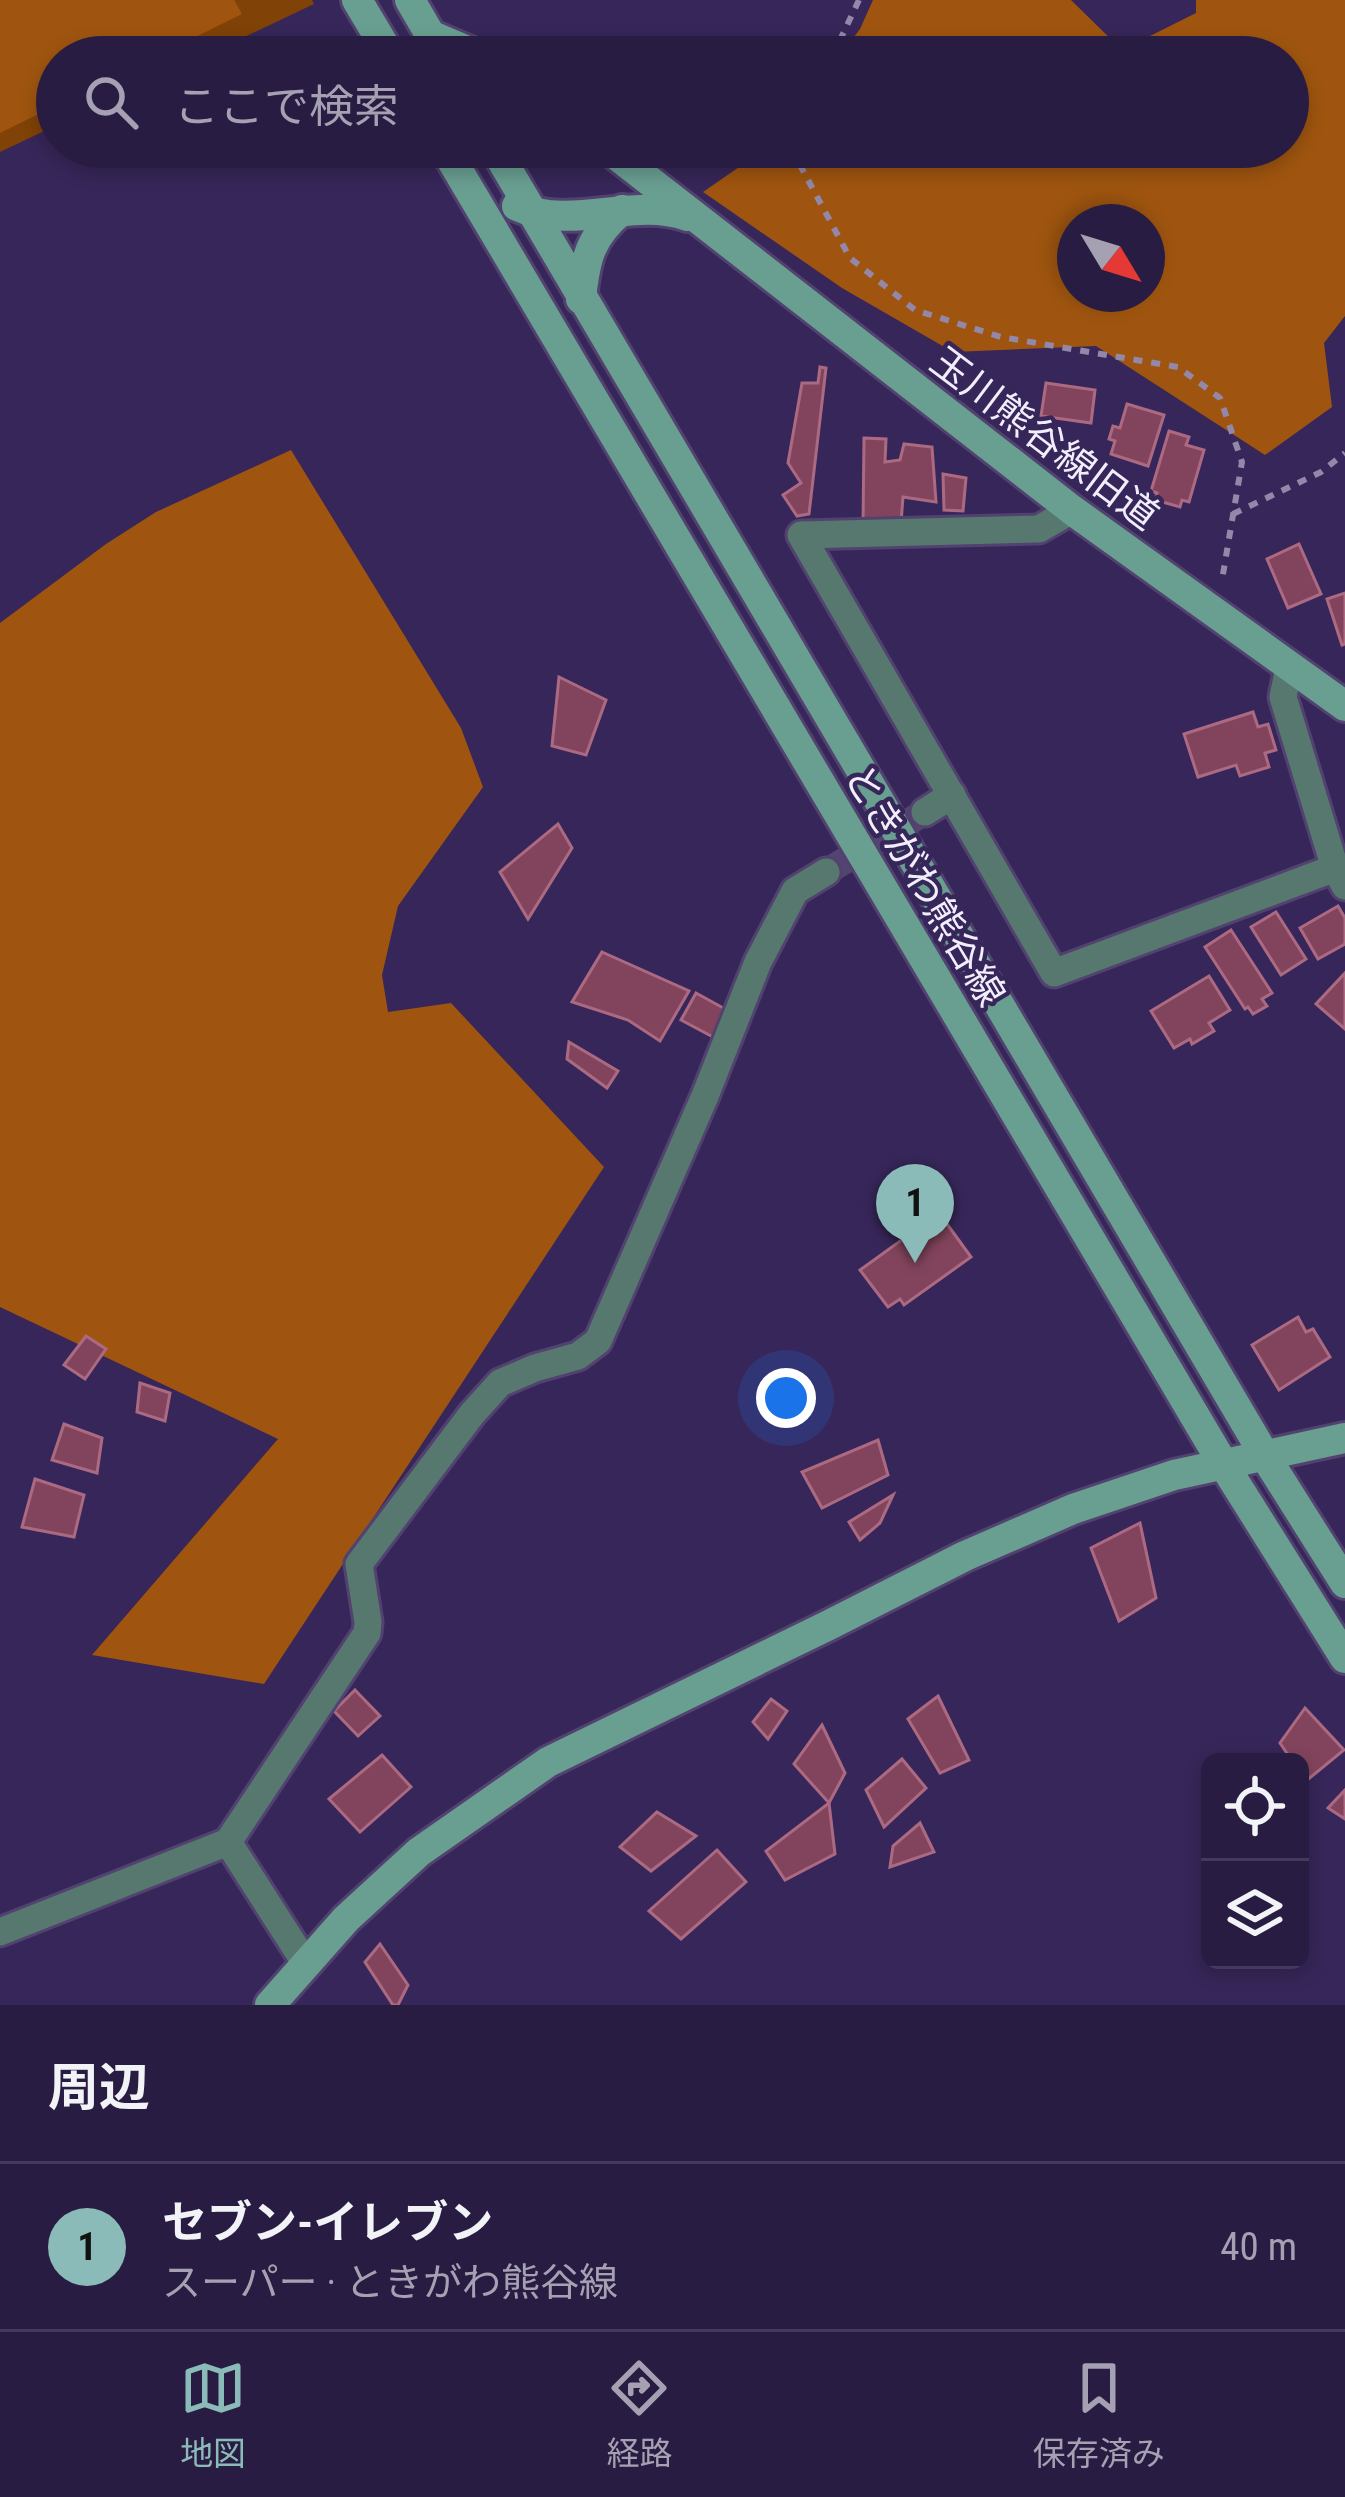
<!DOCTYPE html>
<html lang="ja">
<head>
<meta charset="utf-8">
<style>
  body { margin:0; font-family:"Roboto Condensed","Noto Sans JP",sans-serif; background:#35294e; color:#f1f3f6 }
  .controls { position:absolute; right:36px; bottom:36px; display:grid; overflow:hidden; border-radius:18px; box-shadow:0 6px 18px #0003 }
  .controls button { width:108px; height:108px; display:grid; place-items:center; padding:0; border:0; border-bottom:3px solid #453a5c; background:#291c43; color:#f1f3f6; font:60px sans-serif }
  .compass { position:absolute; left:1057px; top:204px; width:108px; height:108px; border-radius:50%; background:#291c43; box-shadow:0 6px 18px #0003; rotate:128deg }
  .you { position:absolute; left:786px; top:1398px; width:42px; height:42px; margin:-30px; border:9px solid #fff; border-radius:50%; background:#1a73e8; box-shadow:0 0 0 18px #1a73e833 }
  .badge { display:grid; place-items:center; width:78px; height:78px; border-radius:50%; background:#8bbbb9; color:#111; font-size:39px; font-weight:700 }
  .pin { position:absolute; translate:-50% -99px; filter:drop-shadow(0 3px 6px #0008) }
  .pin::after { content:''; position:absolute; top:63px; width:42px; height:36px; background:inherit; clip-path:polygon(0 0,100% 0,50% 100%) }
  .list { margin:0; padding:0; list-style:none }
  h2 { display:flex; justify-content:space-between; align-items:center; height:156px; margin:0; padding:0 48px; font-size:51px }
  h2 small { font-size:39px; font-weight:400; color:#a5a1b2 }
  .list li { display:grid; grid-template-columns:78px 1fr auto; gap:36px; align-items:center; box-sizing:border-box; height:168px; padding:0 48px; border-top:3px solid #453a5c }
  .list b { display:block; font-size:45px; white-space:nowrap }
  .list p { margin:0; font-size:39px; white-space:nowrap; color:#a5a1b2 }
  .list em { font-size:39px; font-style:normal; color:#a5a1b2 }
  .icon { flex:none; width:66px; height:66px; fill:none; stroke:currentColor; stroke-width:2; stroke-linecap:round; stroke-linejoin:round }
  .map { position:relative; flex:none; width:1345px; height:2005px; overflow:hidden }
  .search { position:absolute; background:#291c43; box-shadow:0 6px 18px #0003; left:36px; right:36px; top:36px; height:132px; display:flex; align-items:center; gap:30px; box-sizing:border-box; padding:0 42px; border-radius:66px; color:#a5a1b2; font-size:45px }
  .sheet { height:324px; background:#291c43 }
  nav { display:flex; justify-content:space-around; align-items:center; box-sizing:border-box; height:168px; border-top:3px solid #453a5c; background:#291c43; font-size:33px; color:#a5a1b2 }
  nav a { display:grid; justify-items:center; gap:6px }
  nav .on { color:#8bbbb9 }
  .map>svg:first-child { display:block }
</style>
</head>
<body>
<div class="map">
<svg width="1345" height="2005" viewBox="0 0 1345 2005">
  <rect width="100%" height="100%" fill="#372659"/>
  <polygon fill="#804206" points="0,0 312,0 314,4 202,57 57,57 57,125 0,152"/>
  <g fill="#9f550f" fill-rule="evenodd">
    <polygon points="0,0 234,0 242,14 155,57 57,57 57,105 0,133"/>
    <path d="M873,0H1071L1122,50L1196,13V0H1345V316L1324,343L1332,407L1265,455L1096,346L953,352L842,288L703,192L768,147H1288V57H839L860,29ZM1147,222V294H1075V222Z"/>
    <polygon points="291,450 461,728 483,787 398,906 382,975 388,1012 451,1003 604,1167 264,1684 92,1655 278,1439 0,1307 0,623 106,544 156,512"/>
  </g>
  <g fill="#82445c" stroke="#ac6a82" stroke-width="3">
    <polygon points="820,367 826,368 809,514 797,516 783,495 801,483 788,463 802,383 818,383"/>
    <polygon points="1046,383 1095,390 1091,423 1041,416"/>
    <polygon points="1127,404 1164,415 1148,466 1111,454 1115,441 1109,439 1113,426 1120,428"/>
    <polygon points="1169,431 1189,437 1186,445 1204,450 1189,502 1182,500 1180,507 1155,500 1157,493 1151,491"/>
    <polygon points="864,438 886,439 885,462 900,460 904,444 932,447 936,502 903,497 901,523 863,526"/>
    <polygon points="943,474 966,478 963,511 944,510"/>
    <polygon points="1299,544 1321,594 1288,608 1267,559"/>
    <polygon points="1345,593 1345,644 1342,645 1327,599"/>
    <polygon points="559,677 606,700 586,755 552,746"/>
    <polygon points="1253,712 1258,727 1268,724 1276,750 1265,753 1269,767 1240,776 1236,765 1198,777 1184,734"/>
    <polygon points="558,824 572,848 528,919 500,872"/>
    <polygon points="1338,906 1345,918 1345,944 1318,959 1300,928"/>
    <polygon points="1276,912 1306,959 1281,975 1251,927"/>
    <polygon points="1231,930 1272,993 1262,999 1267,1006 1253,1014 1248,1007 1245,1009 1205,947"/>
    <polygon points="602,952 689,991 660,1041 628,1020 572,1002"/>
    <polygon points="1345,973 1345,1029 1316,1004"/>
    <polygon points="1209,976 1230,1010 1209,1023 1214,1031 1192,1044 1190,1039 1174,1048 1151,1011"/>
    <polygon points="696,993 727,1010 713,1037 681,1020"/>
    <polygon points="569,1042 618,1071 607,1088 567,1059"/>
    <polygon points="939,1213 971,1257 904,1305 900,1299 888,1307 860,1270"/>
    <polygon points="1298,1317 1306,1332 1313,1329 1330,1357 1279,1390 1252,1345"/>
    <polygon points="86,1336 106,1349 85,1379 64,1365"/>
    <polygon points="140,1383 170,1393 165,1421 137,1412"/>
    <polygon points="64,1424 102,1438 97,1473 52,1460"/>
    <polygon points="878,1440 888,1475 822,1508 802,1472"/>
    <polygon points="35,1479 84,1495 74,1537 22,1527"/>
    <polygon points="893,1495 880,1523 860,1540 849,1522"/>
    <polygon points="1140,1523 1156,1598 1119,1621 1091,1548"/>
    <polygon points="355,1690 380,1716 358,1736 334,1711"/>
    <polygon points="938,1696 969,1760 940,1773 908,1719"/>
    <polygon points="771,1699 787,1711 768,1739 753,1722"/>
    <polygon points="1305,1708 1344,1750 1306,1781 1300,1772 1300,1762 1293,1762 1280,1743"/>
    <polygon points="822,1725 845,1773 829,1803 794,1764"/>
    <polygon points="382,1755 411,1787 360,1832 329,1799"/>
    <polygon points="902,1759 926,1788 884,1827 866,1790"/>
    <polygon points="1345,1790 1345,1819 1328,1808"/>
    <polygon points="829,1803 835,1854 785,1880 766,1851"/>
    <polygon points="657,1812 696,1836 651,1871 620,1847"/>
    <polygon points="920,1823 934,1852 890,1867 893,1846"/>
    <polygon points="717,1850 746,1882 681,1939 649,1911"/>
    <polygon points="380,1944 408,1985 398,2005 393,2005 365,1962"/>
  </g>
  <g fill="none" stroke-linecap="round" stroke-linejoin="round">
    <polyline stroke="#534471" stroke-width="27" stroke-dasharray="27 14" stroke-linecap="butt" points="826,872 925,812"/>
    <defs>
      <g id="street">
        <polyline points="1072,510 1039,529 801,535 1054,973 1335,868"/>
        <polyline points="1289,668 1283,697 1335,868 1345,886"/>
        <polyline points="925,812 952,795"/>
        <polyline points="228,1842 306,1964"/>
        <polyline points="0,1932 228,1842 367,1633 368,1622 359,1564 472,1414 500,1383 535,1368 578,1356 598,1341 705,1096 758,962 795,891 826,872"/>
      </g>
      <g id="secondary">
        <polyline points="357,0 391,57"/>
        <polyline points="410,0 443,57"/>
        <polyline points="430,35 482,57"/>
        <polyline points="444,147 1222,1462 1345,1658"/>
        <polyline points="494,147 1265,1456 1345,1583"/>
        <polyline points="606,147 1072,510 1345,706"/>
        <path d="M517,206C573,232 632,196 688,216"/>
        <path d="M581,299C585,259 590,236 622,210"/>
        <polyline points="270,2005 346,1919 419,1852 548,1762 829,1625 965,1556 1073,1509 1174,1475 1345,1438"/>
      </g>
    </defs>
    <use href="#street" stroke="#514270" stroke-width="33"/>
    <use href="#secondary" stroke="#514270" stroke-width="36"/>
    <g stroke="#9388a9" stroke-width="6" stroke-dasharray="9 9" stroke-linecap="butt">
      <polyline points="832,57 859,0"/>
      <polyline points="805,147 800,165 850,258 915,310 1001,337 1178,367 1220,398 1242,462 1222,580"/>
      <polyline points="1233,514 1321,472 1345,453"/>
    </g>
    <use href="#street" stroke="#57786f" stroke-width="27"/>
    <use href="#secondary" stroke="#699f91" stroke-width="30"/>
  </g>
  <g text-anchor="middle" stroke-width="9" stroke-linejoin="round" paint-order="stroke">
    <g font-size="39" fill="#f1eefb" stroke="#372659">
      <text transform="translate(1045 438) rotate(37)" y="14">玉川熊谷線旧道</text>
      <text transform="translate(925 885) rotate(59)" y="14">ときがわ熊谷線</text>
    </g>
  </g>
</svg>
<div class="controls">
<button><svg class="icon" aria-label="locate" viewBox="0 0 24 24"><circle cx="12" cy="12" r="6"/><path d="M12 2v4M12 18v4M2 12h4M18 12h4"/></svg></button>
<button><svg class="icon" aria-label="layers" viewBox="0 0 24 24"><path d="M12 4l9 5-9 5-9-5zM3 14l9 5 9-5"/></svg></button>
</div>
<svg class="compass" viewBox="-18 -18 36 36"><path d="M0-13l5 13h-10z" fill="#e53935"/><path d="M0 13l5-13h-10z" fill="#a5a1b2"/></svg>
<div class="you"></div>
<div class="pin badge" style="left:915px;top:1263px">1</div>
<div class="search"><svg class="icon" aria-label="search" viewBox="0 0 24 24"><circle cx="10" cy="10" r="6"/><path d="M15 15l6 6"/></svg>ここで検索</div>
</div>
<section class="sheet">
<h2>周辺<small></small></h2>
<ul class="list">
<li><span class="badge">1</span><div><b>セブン-イレブン</b><p>スーパー · ときがわ熊谷線</p></div><em>40 m</em></li>
</ul>
</section>
<nav>
<a class="on"><svg class="icon" aria-label="map" viewBox="0 0 24 24"><path d="M3 6l6-2 6 2 6-2v14l-6 2-6-2-6 2zM9 4v14M15 6v14"/></svg>地図</a>
<a><svg class="icon" aria-label="directions" viewBox="0 0 24 24"><path d="M12 3l9 9-9 9-9-9zM9 14v-3h6M13 9l2 2-2 2"/></svg>経路</a>
<a><svg class="icon" aria-label="saved" viewBox="0 0 24 24"><path d="M7 4h10v16l-5-4-5 4z"/></svg>保存済み</a>
</nav>
</body>
</html>
